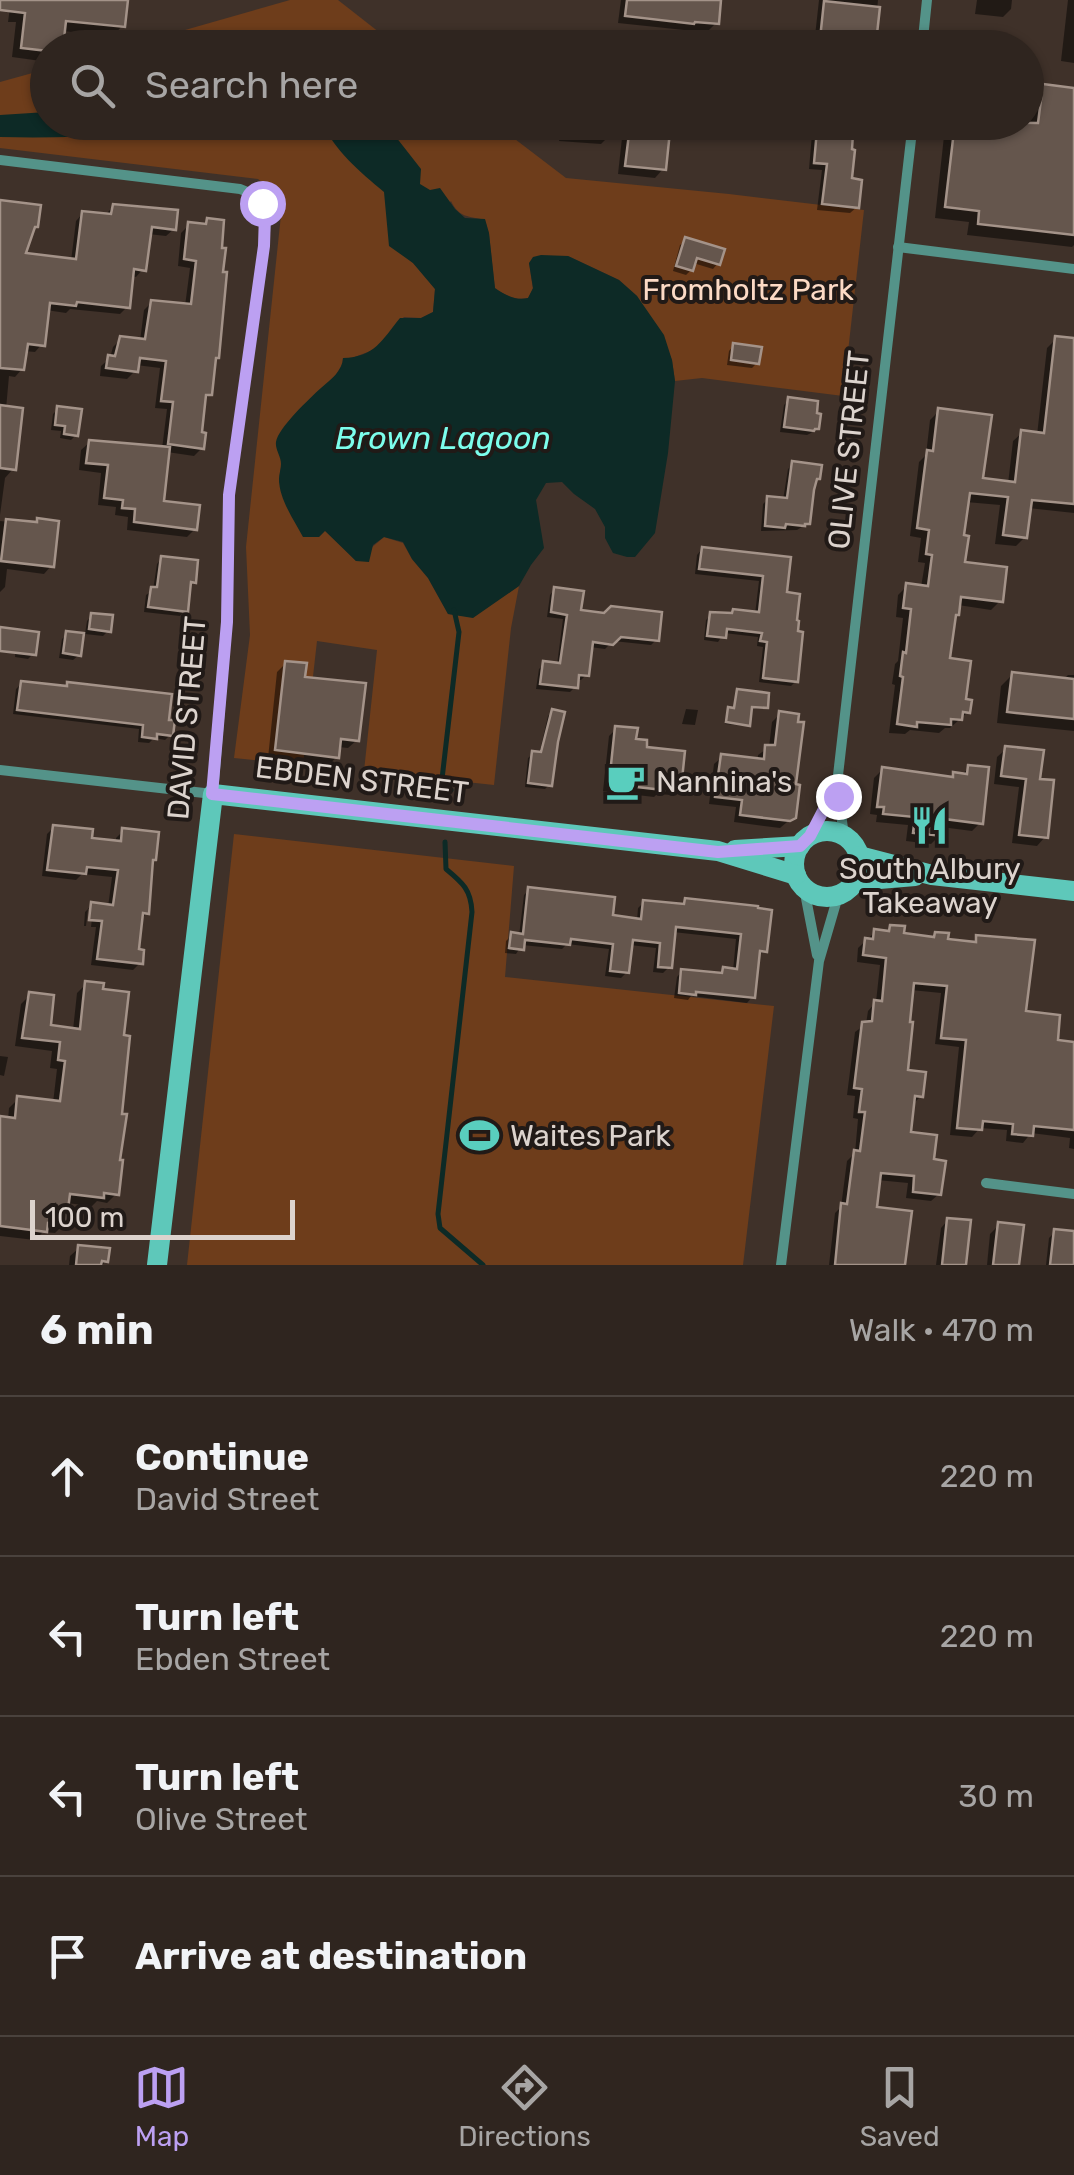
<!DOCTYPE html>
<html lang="en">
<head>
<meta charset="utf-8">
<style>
  body { margin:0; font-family:Rubik,sans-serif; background:#3b312c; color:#f1f3f6 }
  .scale { position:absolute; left:30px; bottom:25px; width:265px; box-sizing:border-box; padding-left:10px; border:5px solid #dcd3cd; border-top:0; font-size:28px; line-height:35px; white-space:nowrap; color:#dcd3cd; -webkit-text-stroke:8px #211a17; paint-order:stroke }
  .stop { position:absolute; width:30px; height:30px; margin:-22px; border:8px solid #bca0f2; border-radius:50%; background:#fff }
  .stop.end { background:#bca0f2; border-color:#fff; box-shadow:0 2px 10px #0008 }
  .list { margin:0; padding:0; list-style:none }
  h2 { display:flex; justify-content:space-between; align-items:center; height:130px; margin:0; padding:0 40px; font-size:42px }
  h2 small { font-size:32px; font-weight:400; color:#a7a5a4 }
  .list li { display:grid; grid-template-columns:65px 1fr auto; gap:30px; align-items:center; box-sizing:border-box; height:160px; padding:0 40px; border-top:2px solid #4a423d }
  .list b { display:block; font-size:38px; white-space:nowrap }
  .list p { margin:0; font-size:32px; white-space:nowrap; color:#a7a5a4 }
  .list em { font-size:32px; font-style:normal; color:#a7a5a4 }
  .icon { flex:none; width:55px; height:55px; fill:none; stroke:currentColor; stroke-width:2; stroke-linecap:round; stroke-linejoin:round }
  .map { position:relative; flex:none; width:1074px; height:1265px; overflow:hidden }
  .search { position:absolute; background:#2f251f; box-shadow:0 2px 8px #0004; left:30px; right:30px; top:30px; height:110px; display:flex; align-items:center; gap:25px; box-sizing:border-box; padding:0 35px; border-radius:55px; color:#a7a5a4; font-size:38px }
  .sheet { height:770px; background:#2f251f }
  nav { display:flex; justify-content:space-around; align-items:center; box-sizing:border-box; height:140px; border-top:2px solid #4a423d; background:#2f251f; font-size:28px; color:#a7a5a4 }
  nav a { display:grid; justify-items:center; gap:5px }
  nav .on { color:#bca0f2 }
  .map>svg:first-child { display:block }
</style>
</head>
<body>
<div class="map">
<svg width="1074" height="1265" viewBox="0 0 1074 1265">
  <rect width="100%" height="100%" fill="#3f3129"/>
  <g fill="#6e3d1b">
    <polygon points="290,0 338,0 398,47 122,48"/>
    <path d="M47,69L48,122L494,123L566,178L729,194L864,210L843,396L702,378L675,381L672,360L648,315L637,296L619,280L568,256L529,263L533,289L528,298C515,301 506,295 495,289L489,234L485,220C469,216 459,218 451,201L402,254L413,263L435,289L433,312L421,318L404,317C394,326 387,340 378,347C368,354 353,355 343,364C339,368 338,373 334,377C311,403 285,413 277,449L282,459L279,482L356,561L384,537L403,543L412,559L428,578L448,614L473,617L519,586L511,628L494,785L364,771L377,650L317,641L303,765L234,758L250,635L246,547L281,215L273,191L258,179L0,148V82Z"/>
    <polygon points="234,834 514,866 505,977 774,1006 743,1265 187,1265"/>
  </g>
  <g fill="#0d2a26">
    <path d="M47,112L48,122L205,123C138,135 68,139 0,137V115Z"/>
    <path d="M322,123H385L421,169L420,184L430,190L440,188L455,209L465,218L485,219L489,233L495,288C505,295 516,301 528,298L533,288L529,263L533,257L541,255L568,256L619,280L637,296L664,335L672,360L675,381L668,453L655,533L635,557H627L613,553L605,538V527L595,509L574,494L562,482L546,483L536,500L544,548L531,565L519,586L473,618L448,614L428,578L412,559L403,542L384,537L373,545L369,562L356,561L325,531L319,537H303C294,520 279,499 279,479C279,474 281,469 281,464C281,456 275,450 276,442C278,428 310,398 321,388C331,379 342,372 343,358C375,357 382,340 400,318H421L433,312L435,289L413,263L389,246L384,192C359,171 336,152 322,123Z"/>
  </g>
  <g fill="#0007">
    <polygon points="11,0 126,0 122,26 112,37 63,31 48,48 48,62 12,57 16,22 8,22"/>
    <polygon points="621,0 719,0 716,23 708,31 684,30 618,23"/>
    <polygon points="819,0 878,0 875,33 869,39 860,39 859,48 821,48 821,45 814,45"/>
    <polygon points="977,0 1012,0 1011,9 1003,17 975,14"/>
    <polygon points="1068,0 1074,0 1074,63 1061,61"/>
    <polygon points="1026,85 1074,91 1074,245 1072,247 967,235 969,222 935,218 945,127 950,122 1026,122"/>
    <polygon points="561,122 610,122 609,136 601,144 559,141"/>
    <polygon points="813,122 851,122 849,181 857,207 850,213 817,210 822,170 809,169"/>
    <polygon points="631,129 663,169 655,178 618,174 622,138"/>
    <polygon points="0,203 36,226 31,232 22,255 71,261 76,221 83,213 106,214 114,206 174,229 166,236 148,234 143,269 136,277 131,276 127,307 120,314 70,309 66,313 46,310 42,344 35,352 24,351 22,369 15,377 9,376 6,409 13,469 5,478 0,515"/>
    <polygon points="208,221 210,394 203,401 199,434 202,448 194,456 167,452 161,503 195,529 187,537 127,530 128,517 115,515 116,507 98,505 101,473 79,470 81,450 90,442 162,449 167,409 155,408 160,368 136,365 135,371 127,379 100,376 101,366 110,358 113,347 121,339 140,341 144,310 152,302 185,306 190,268 178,266 181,233 189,225 202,226"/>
    <polygon points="686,240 718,263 713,269 693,263 691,270 686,275 673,271 680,245"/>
    <polygon points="1056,339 1074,341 1074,513 1028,508 1025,537 1016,546 995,544 1000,505 966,502 961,537 963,564 1000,601 991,610 958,605 947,660 968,712 950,728 945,728 939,733 910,730 905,734 889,733 895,685 892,684 895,664 898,661 903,618 896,617 898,595 907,586 921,587 925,563 918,562 921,538 910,536 919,462 926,455 930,420 939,411 980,481 1008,484 1013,441 1022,433 1037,435 1047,348"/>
    <polygon points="734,345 757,363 752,368 727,365 729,351"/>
    <polygon points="789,400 816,428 811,433 807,435 780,432 784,405"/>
    <polygon points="58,409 76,435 71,440 60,438 61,431 51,430 53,414"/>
    <polygon points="793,464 813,489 808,523 797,530 761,531 763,504 768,499 783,500 788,469"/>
    <polygon points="0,521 34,524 38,521 51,566 44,574 7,569 5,587 0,592"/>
    <polygon points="702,549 788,559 784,595 794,622 796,681 791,686 759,682 763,647 757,646 758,637 724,633 718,642 704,640 706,620 711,615 755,614 759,581 695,574 697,555"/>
    <polygon points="162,558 193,582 188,587 185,610 180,616 144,612 146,595 153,590 157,564"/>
    <polygon points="555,589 578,612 656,640 651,645 613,641 605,649 590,647 586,675 581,680 576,680 575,687 570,692 536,689 539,669 544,664 557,665 563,619 547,617 550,595"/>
    <polygon points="92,615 108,631 103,636 85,634 87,621"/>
    <polygon points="67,634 79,655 73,660 59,658 62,639"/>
    <polygon points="17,638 34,653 28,659 15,657"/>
    <polygon points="286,663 357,740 348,748 338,747 337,757 328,765 268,758 277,672"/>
    <polygon points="1013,674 1063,680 1068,675 1074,675 1074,731 997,723 1001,686"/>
    <polygon points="22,683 64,688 68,684 166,722 171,734 165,740 154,738 149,743 138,742 139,729 13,714 16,689"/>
    <polygon points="738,692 765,707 764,709 749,708 746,726 725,724 727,712 734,710"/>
    <polygon points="686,709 698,710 695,725 682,724"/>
    <polygon points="553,712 549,785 545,789 525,787 528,758 533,754 539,755 548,716"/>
    <polygon points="780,714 793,817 780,828 734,822 736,807 709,804 714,764 722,757 758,761 758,755 769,747 772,722"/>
    <polygon points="616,729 644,749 678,788 671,795 657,794 654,797 603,791 609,736"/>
    <polygon points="1006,749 1037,781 1045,837 1037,846 1012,843 1019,787 994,784 997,757"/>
    <polygon points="969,768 981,822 972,831 941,827 940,835 931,844 906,841 908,825 876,822 877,815 870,814 874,778 883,769 949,779 954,775 961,775"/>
    <polygon points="54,827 89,840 116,843 116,838 123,831 150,862 147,913 140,920 136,952 140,963 133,970 91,965 96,927 91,927 93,909 88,909 86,926 84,926 85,912 92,905 108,907 112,877 82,874 76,880 42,876 47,834"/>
    <polygon points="529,890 610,918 637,921 638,908 644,902 680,906 686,901 755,908 764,950 759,956 752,997 747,1003 691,996 688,1000 674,998 677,977 682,971 719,975 724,970 733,971 736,939 673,932 669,967 663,973 653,972 656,948 630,945 627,972 621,978 605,976 609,949 567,944 562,949 522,945 516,954 505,953 506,941 512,935 519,936 524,895"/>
    <polygon points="891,928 901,936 931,939 936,934 945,941 971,944 977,938 1024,1014 1055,1042 1074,1045 1074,1149 1069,1148 1070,1138 1055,1136 1031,1133 1023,1143 1006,1141 1007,1130 980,1128 972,1137 950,1135 959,1047 935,1044 941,993 911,990 905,1072 921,1096 912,1105 908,1134 931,1162 939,1194 931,1201 906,1198 908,1183 877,1180 874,1210 903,1265 907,1265 829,1265 835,1213 841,1207 847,1161 855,1153 858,1119 853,1118 855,1096 847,1095 855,1032 866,1024 868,1011 876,1002 880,965 857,962 858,948 875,932 886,933"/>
    <polygon points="86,984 121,1037 116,1194 107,1203 97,1201 92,1206 66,1203 64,1224 55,1233 43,1232 35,1240 0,1236 0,1119 8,1120 9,1108 18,1099 53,1103 57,1069 50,1068 52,1051 15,1046 21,1004 30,995 48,1028 73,1030 77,993"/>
    <polygon points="0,1056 8,1057 4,1076 0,1075"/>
    <polygon points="948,1220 963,1265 936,1265 941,1228"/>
    <polygon points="999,1225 1017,1265 987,1265 990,1234"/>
    <polygon points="1055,1232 1074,1234 1074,1265 1046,1265 1049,1238"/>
    <polygon points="79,1248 106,1261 102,1265 69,1265 70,1256"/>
  </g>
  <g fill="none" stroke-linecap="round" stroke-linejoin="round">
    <g stroke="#0d2a26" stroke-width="5">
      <polyline points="451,790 442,779 459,632 454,610"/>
      <path d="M445,842L446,869C463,883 471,890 472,912L438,1214L440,1228L483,1265"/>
    </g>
  </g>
  <g fill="#65564d" stroke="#a49389" stroke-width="2.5">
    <polygon points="0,0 128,0 125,27 66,21 63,48 48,48 48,51 21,48 25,13 0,10"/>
    <polygon points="627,0 721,0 719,24 695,22 694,24 625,16"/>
    <polygon points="824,1 880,7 877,34 863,32 862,48 825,48 826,40 820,39"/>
    <polygon points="1043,84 1074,88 1074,235 978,224 979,211 945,207 955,122 1038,123"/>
    <polygon points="565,122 613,122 612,137 564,133"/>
    <polygon points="630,126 670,131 666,170 625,166"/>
    <polygon points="817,130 853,134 852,149 855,150 852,178 862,180 859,208 822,204 827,164 814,163"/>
    <polygon points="0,200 41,205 38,227 35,227 26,253 76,259 82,211 111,214 113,204 178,210 176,230 152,227 146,271 134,269 130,308 77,302 76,306 50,303 45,346 28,344 24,370 0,368"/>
    <polygon points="207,218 224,220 222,248 226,248 223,272 227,272 219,358 216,358 212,395 206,395 202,432 206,433 204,449 168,444 173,402 161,401 166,361 140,358 138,372 106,368 108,355 115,356 120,336 145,339 151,300 191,304 196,261 184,259 188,222 206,224"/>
    <polygon points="685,237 725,249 720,265 697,258 693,271 676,266"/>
    <polygon points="1055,336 1074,338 1074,504 1032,500 1027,538 1003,535 1008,497 970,493 964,535 969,536 965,562 1007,567 1003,602 961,597 959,615 956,615 950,658 971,661 966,699 972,700 970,713 963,712 962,720 951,719 951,725 917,722 917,727 897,724 903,677 900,676 903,652 906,653 911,609 903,608 906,583 928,586 932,555 926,554 929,530 917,528 927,450 933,451 938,408 992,415 983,478 1015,482 1021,430 1044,433"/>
    <polygon points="733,343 762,347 759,364 731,360"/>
    <polygon points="788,397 818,401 817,413 821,414 819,429 815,429 814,431 784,427"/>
    <polygon points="0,405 23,408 16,470 0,468"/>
    <polygon points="57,406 82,409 78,436 64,434 65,426 55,425"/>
    <polygon points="89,440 170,447 164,501 200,505 197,530 134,522 135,509 122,508 123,500 104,498 108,465 86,463"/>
    <polygon points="792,461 822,465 820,479 817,479 814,490 810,524 805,524 805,526 786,524 785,528 765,526 767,496 787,498"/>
    <polygon points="37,518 59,521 54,567 1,561 6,519 37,522"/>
    <polygon points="702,547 791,557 787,592 800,594 797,620 799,621 798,631 803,632 798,682 763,678 767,642 760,641 762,633 727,629 726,638 707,636 710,612 732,613 733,609 759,612 763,576 699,569"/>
    <polygon points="161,556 198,560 196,583 191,582 188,612 148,607 151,587 157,587"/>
    <polygon points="554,587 584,591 581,610 604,613 611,606 662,612 659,641 621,637 613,645 593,642 589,676 579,675 578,688 540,684 543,661 560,663 567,615 551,612"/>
    <polygon points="91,613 113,615 111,632 89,629"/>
    <polygon points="0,627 39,632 36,655 0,651"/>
    <polygon points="66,631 84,633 81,656 63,653"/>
    <polygon points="285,661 307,663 305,677 366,683 359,741 341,739 339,758 275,750"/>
    <polygon points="1012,672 1074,679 1074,719 1007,712"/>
    <polygon points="21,681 67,686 67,682 172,694 169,720 175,720 173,736 157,734 157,739 142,737 143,725 17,710"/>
    <polygon points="737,689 769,693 768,708 752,707 750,726 726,722 728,707 734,708"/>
    <polygon points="552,709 565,712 558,742 552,786 528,783 532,751 541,752"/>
    <polygon points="779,711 799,714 798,722 804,722 796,784 800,785 796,818 790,821 740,815 742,800 715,797 721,754 764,759 765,745 775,745"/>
    <polygon points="615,726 638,728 636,739 647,740 647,747 685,751 681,789 664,787 664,790 609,784"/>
    <polygon points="1005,746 1044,750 1040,779 1054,780 1048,838 1019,835 1026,779 1001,776"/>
    <polygon points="968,765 989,767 983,824 944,819 942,836 913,833 915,817 883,814 884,807 877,807 882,767 953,777 953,772 967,774"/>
    <polygon points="53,825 93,829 92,838 121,841 122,828 159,832 156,860 153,860 149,914 143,913 139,949 144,950 143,964 97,959 102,921 89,920 91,902 113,905 118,870 87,867 86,874 47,870"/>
    <polygon points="528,887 615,897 613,915 641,919 643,900 684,904 685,898 758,906 758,908 772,910 767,952 760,951 755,998 696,992 696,995 679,993 681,969 722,973 723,967 737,969 741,934 676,927 672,968 658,967 660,943 633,940 629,973 610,971 613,944 571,939 570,945 525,940 524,950 509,948 511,932 523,934"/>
    <polygon points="890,925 905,926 904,933 934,937 935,932 949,933 948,939 976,942 976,935 1035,940 1026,1011 1060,1015 1058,1040 1074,1042 1074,1130 1034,1126 1033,1136 1012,1134 1013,1124 983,1121 982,1130 957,1128 966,1040 941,1038 947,986 914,983 910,1022 913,1022 908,1070 926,1072 923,1097 915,1096 911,1132 937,1135 934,1159 946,1161 941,1195 913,1192 914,1176 881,1173 877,1207 912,1211 905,1265 835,1265 841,1203 847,1204 854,1150 860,1151 865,1112 859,1112 862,1089 854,1088 862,1022 872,1021 874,1000 882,1001 886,958 863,955 865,938 873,939 874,929 889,931"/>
    <polygon points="85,981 104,983 103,989 129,992 124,1035 130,1036 122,1114 127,1114 120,1160 123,1160 119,1195 104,1193 104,1198 70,1194 66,1225 48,1223 47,1232 0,1226 0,1116 15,1118 17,1096 60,1101 65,1061 58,1060 60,1042 22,1038 29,992 54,995 51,1025 80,1029"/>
    <polygon points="947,1218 971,1220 966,1265 942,1265"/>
    <polygon points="998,1222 1024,1225 1019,1265 993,1265"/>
    <polygon points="1054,1229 1074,1231 1074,1265 1050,1265"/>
    <polygon points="78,1245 110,1248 108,1262 102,1261 101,1265 76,1265"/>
  </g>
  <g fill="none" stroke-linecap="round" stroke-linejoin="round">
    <g stroke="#549389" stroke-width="10">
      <polyline points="922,48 927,0"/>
      <path d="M0,160L240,189C270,199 266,219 264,246L229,495L227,622L213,794L0,770"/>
      <polyline points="898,247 1074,269"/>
      <polyline points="811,836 837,784"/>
      <polyline points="844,836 837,784 913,122"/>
      <polyline points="804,888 817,955"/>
      <polyline points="986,1183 1074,1194"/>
      <polyline points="781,1265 819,961 838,896"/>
    </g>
    <g stroke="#5ec8ba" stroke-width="20">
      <circle cx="827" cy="864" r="33"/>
      <polyline points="735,850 800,846"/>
      <polyline points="859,856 932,875 1074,891"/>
      <polyline points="855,881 915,876"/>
      <polyline points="157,1265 213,794 718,851 796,875"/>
    </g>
  </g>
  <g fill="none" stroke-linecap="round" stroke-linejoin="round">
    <polyline stroke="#bca0f2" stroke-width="12" points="262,203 265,214 264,246 229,495 227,622 212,794 718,852 800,846 810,836 837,784 838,796"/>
  </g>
  <defs>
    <symbol id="cafe-bare" viewBox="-9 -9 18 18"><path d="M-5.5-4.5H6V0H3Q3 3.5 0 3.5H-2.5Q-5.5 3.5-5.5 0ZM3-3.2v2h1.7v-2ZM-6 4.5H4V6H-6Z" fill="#59cebe" stroke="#211a17" stroke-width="2.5" paint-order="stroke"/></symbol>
    <symbol id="restaurant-bare" viewBox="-9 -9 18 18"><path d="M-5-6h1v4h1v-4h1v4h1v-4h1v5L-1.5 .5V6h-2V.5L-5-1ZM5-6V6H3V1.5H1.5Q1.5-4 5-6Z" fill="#59cebe" stroke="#211a17" stroke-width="2.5" paint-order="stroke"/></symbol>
    <symbol id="stadium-bare" viewBox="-9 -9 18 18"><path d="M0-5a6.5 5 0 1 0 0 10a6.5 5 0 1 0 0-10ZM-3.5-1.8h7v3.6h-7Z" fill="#59cebe" stroke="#211a17" stroke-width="2.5" paint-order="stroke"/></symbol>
  </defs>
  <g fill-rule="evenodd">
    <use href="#cafe-bare" x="598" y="754" width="55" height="55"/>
    <use href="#restaurant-bare" x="902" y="798" width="55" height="55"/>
    <use href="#stadium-bare" x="452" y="1108" width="55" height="55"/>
  </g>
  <g text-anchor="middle" stroke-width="8" stroke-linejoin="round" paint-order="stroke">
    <g font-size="30" fill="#fcdac5" stroke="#211a17">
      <text x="748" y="300">Fromholtz Park</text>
    </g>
    <g font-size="30" fill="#dcd3cd" stroke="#211a17">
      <text transform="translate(849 450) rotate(-84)" y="10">OLIVE STREET</text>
      <text transform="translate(187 718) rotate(-85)" y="10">DAVID STREET</text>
      <text transform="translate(362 780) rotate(7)" y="10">EBDEN STREET</text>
    </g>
    <g font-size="30" fill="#dcd3cd" stroke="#211a17" text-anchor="start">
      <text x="656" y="792">Nannina's</text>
      <text x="930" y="879" text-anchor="middle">South Albury<tspan x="930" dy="34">Takeaway</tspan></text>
      <text x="510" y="1146">Waites Park</text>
    </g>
    <g font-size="32" font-style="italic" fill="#7cfeec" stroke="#211a17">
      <text x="443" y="449">Brown Lagoon</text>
    </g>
  </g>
</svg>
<div class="scale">100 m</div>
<div class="stop" style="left:262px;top:203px"></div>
<div class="stop end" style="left:838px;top:796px"></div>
<div class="search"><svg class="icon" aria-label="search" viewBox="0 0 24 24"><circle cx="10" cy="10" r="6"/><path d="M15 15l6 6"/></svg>Search here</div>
</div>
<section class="sheet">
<h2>6 min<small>Walk · 470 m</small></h2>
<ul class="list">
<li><svg class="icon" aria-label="ahead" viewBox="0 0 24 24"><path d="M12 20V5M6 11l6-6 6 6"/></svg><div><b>Continue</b><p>David Street</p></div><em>220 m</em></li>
<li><svg class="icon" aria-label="left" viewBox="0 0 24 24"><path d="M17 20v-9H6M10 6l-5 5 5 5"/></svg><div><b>Turn left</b><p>Ebden Street</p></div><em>220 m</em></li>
<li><svg class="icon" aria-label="left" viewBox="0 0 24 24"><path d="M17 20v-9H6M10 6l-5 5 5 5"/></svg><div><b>Turn left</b><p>Olive Street</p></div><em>30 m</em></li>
<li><svg class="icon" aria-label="arrive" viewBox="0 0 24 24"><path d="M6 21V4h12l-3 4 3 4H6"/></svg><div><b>Arrive at destination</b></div></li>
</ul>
</section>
<nav>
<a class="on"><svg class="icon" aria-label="map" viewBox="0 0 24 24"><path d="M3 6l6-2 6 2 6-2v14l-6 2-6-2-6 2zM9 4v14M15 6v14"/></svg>Map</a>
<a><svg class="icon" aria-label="directions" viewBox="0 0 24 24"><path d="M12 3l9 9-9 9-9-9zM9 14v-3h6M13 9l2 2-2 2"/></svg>Directions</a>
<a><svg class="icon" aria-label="saved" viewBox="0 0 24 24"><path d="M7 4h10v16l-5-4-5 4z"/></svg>Saved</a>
</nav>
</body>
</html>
